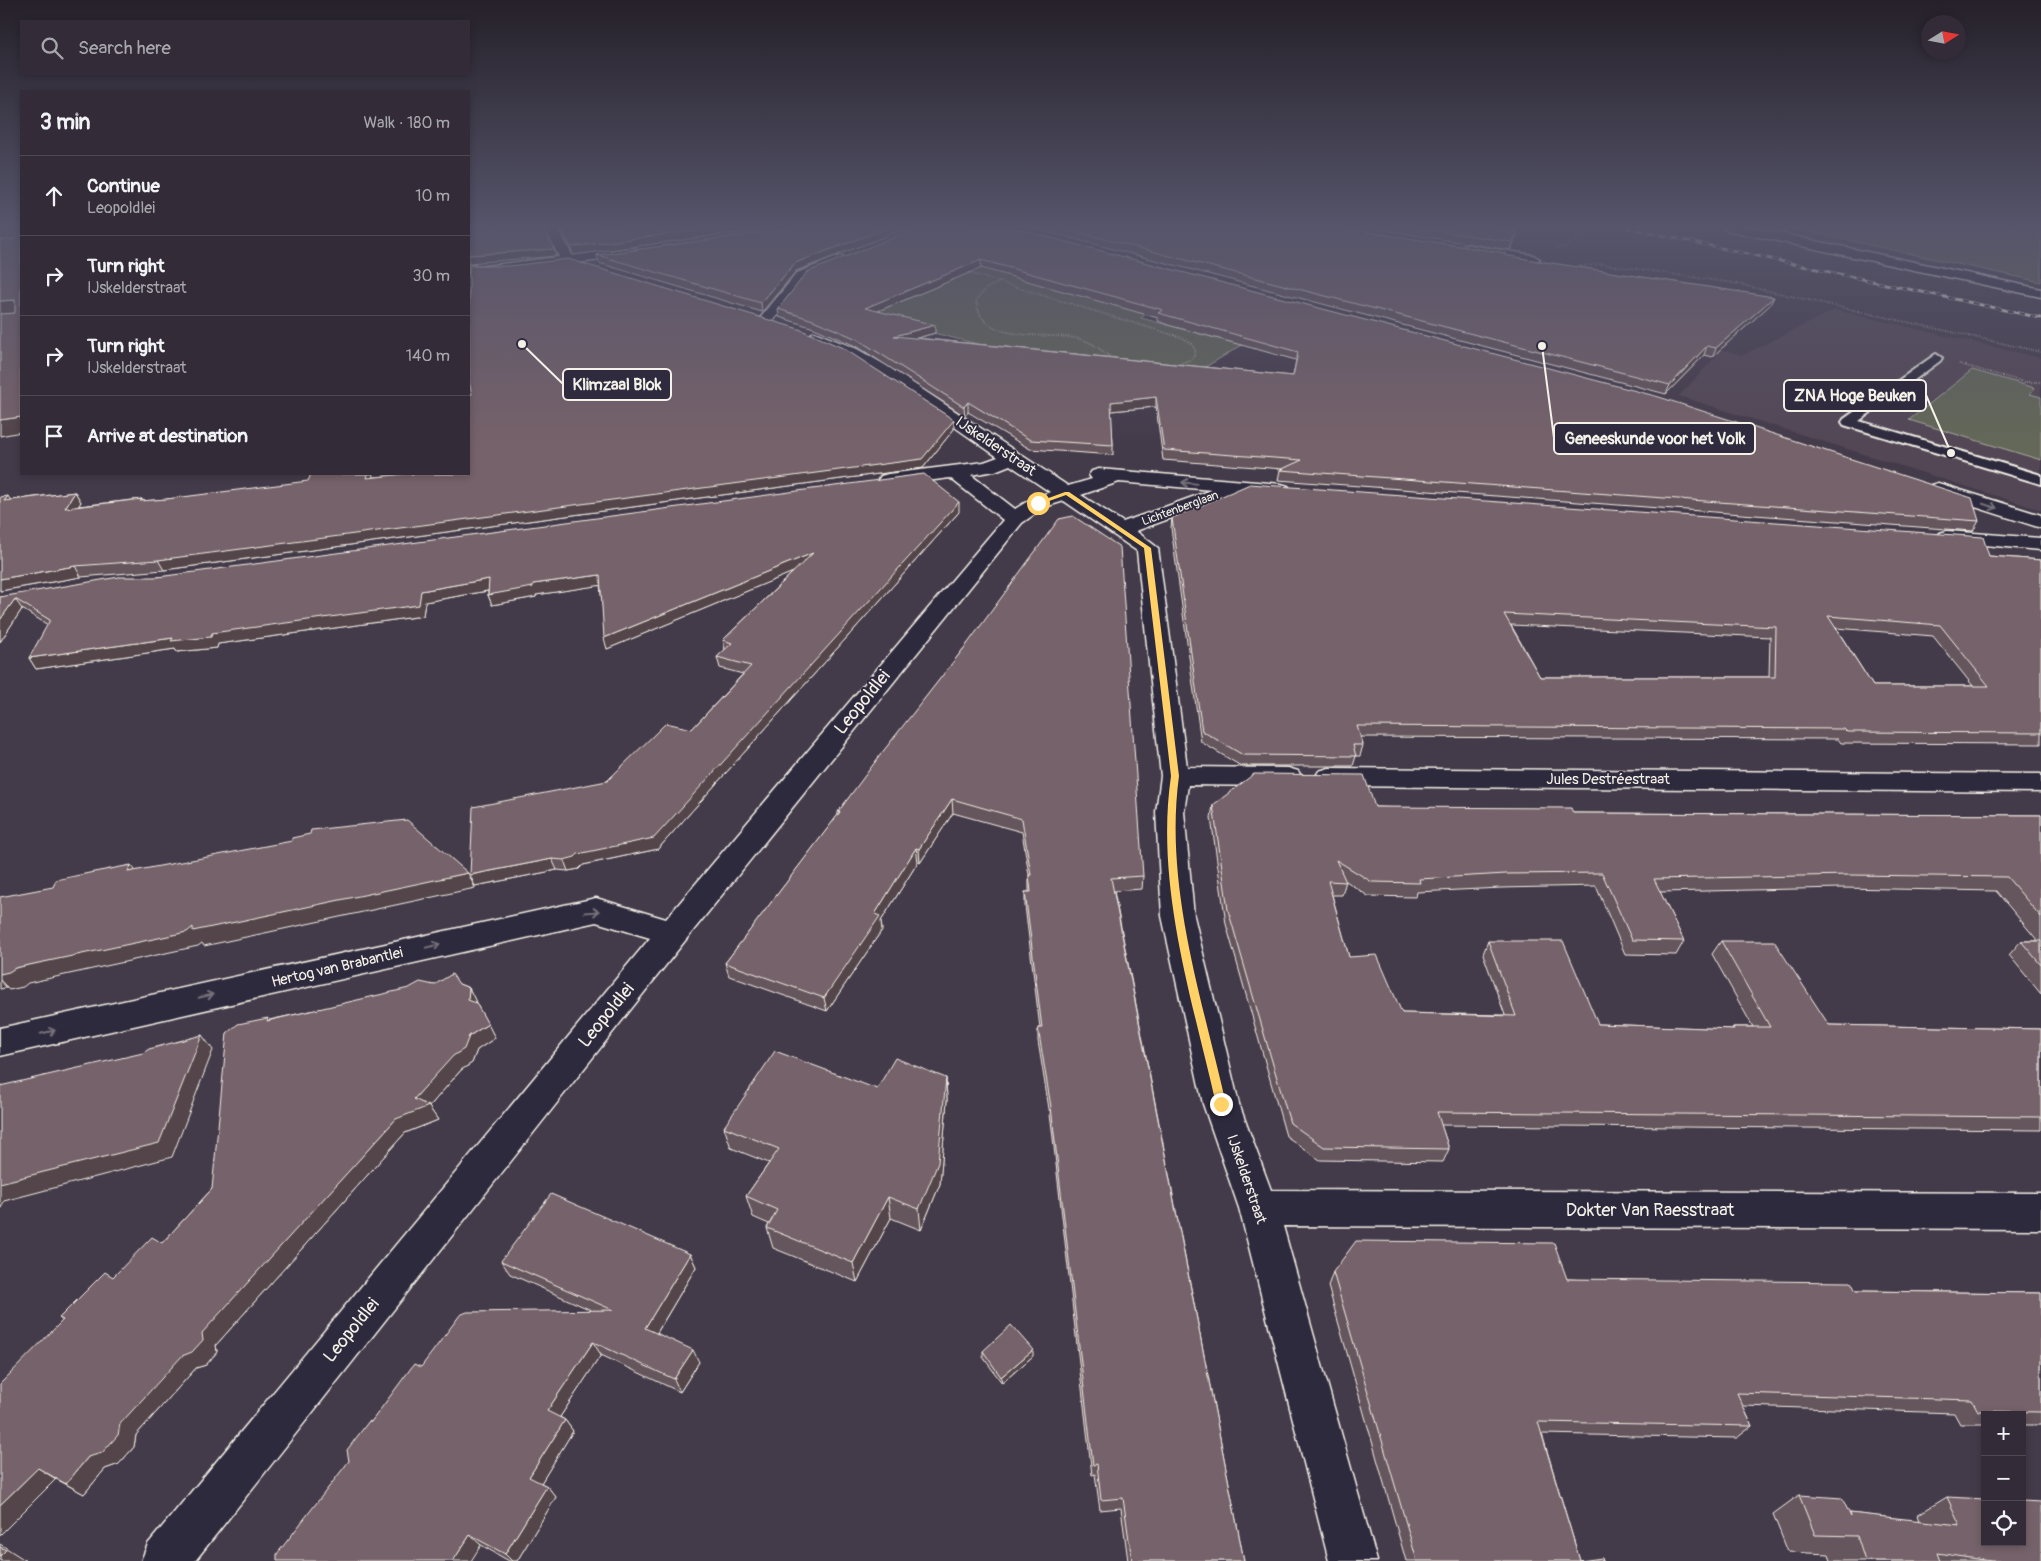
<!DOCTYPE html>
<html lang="en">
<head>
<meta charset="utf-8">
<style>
  body { margin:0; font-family:Pangolin,sans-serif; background:#3e3843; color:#f1f3f6 }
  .controls { position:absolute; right:15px; bottom:15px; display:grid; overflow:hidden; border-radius:0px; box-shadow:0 2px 8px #0003 }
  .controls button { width:45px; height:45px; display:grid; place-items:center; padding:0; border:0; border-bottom:1px solid #4e4853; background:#332c38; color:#f1f3f6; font:25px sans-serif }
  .compass { position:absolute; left:1921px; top:15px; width:45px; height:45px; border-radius:50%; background:#332c38; box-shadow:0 2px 8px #0003; rotate:79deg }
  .stop { position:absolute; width:15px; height:15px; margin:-11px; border:4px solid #ffd166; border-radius:50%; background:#fff }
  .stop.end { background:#ffd166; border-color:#fff; box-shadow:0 1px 5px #0008 }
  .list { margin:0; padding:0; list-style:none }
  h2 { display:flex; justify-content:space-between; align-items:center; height:65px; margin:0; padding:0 20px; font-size:21px }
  h2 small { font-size:16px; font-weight:400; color:#a9a7ae }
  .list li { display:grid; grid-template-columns:32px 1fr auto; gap:15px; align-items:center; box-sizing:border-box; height:80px; padding:0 20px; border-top:1px solid #4e4853 }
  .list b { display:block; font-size:19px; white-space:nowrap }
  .list p { margin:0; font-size:16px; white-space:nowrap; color:#a9a7ae }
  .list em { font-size:16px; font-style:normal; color:#a9a7ae }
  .icon { flex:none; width:28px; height:28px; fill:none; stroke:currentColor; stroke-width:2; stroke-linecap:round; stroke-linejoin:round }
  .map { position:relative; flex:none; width:2041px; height:1561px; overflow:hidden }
  .search { position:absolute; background:#332c38; box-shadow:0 2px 8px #0003; left:20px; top:20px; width:450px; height:55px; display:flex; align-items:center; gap:12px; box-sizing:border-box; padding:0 18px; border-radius:0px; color:#a9a7ae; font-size:19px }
  .panel { position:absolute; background:#332c38; box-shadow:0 2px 8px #0003; left:20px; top:90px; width:450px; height:385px; border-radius:0px }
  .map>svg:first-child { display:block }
</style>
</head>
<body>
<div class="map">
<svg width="2041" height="1561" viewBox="0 0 2041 1561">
  <rect width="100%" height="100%" fill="#443b4a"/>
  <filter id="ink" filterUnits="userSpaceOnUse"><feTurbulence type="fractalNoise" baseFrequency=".02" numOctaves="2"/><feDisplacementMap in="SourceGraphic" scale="10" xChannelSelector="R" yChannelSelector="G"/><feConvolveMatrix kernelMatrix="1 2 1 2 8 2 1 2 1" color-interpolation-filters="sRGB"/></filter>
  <g filter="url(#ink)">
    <polygon fill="#534754" points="1835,310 2041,358 2041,510 1679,396 1722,350 1743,355"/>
    <g fill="#646759" stroke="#acaca0">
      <polygon points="1782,226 2041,226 2041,282"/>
      <polygon points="898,244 1146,314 1141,318 1242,345 1179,383 1037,359 866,316 954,279"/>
      <polygon points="1972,370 2035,388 2030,394 2041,397 2041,460 1909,420"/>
    </g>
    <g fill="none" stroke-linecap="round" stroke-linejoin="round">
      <defs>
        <polygon id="lane" points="1936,354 1942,358 1940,361 1859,421 2041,475 2041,484 1844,425 1842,422 1844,419"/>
        <g id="street">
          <polygon points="544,226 557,226 572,255 634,248 641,252 634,256 485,274 469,273 469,265 485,266 559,257"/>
          <polygon points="1468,245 1533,255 1540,259 1533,263 1463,252 1461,249 1463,246"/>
          <polygon points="840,256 847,260 845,263 807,279 771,323 761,323 758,320 761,317 797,273"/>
          <path d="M814,332L857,349L887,366L1068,486L1092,479L1089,475L1092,471L1099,469L1281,484L1288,486L1291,490L1288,494L1281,496L1240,493L1136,531L1158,548L1187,767L1288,768L1298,771L1302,777L1298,783L1288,786L1188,785L1184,812L1194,916L1239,1104L1271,1190L2041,1193V1229L1283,1226L1377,1561H1329L1239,1208L1203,1104L1162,916L1156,812L1161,776L1137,551L1064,501L1045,507L1022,523L684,942L195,1561H141L148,1544L650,938L596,922L0,1056V1028L596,898L666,919L1003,520L950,478L888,486L881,484L878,480L881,476L888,474L984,462L998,457C936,415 877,368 808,340L806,337ZM1010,465L1050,492L1031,499L1015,509L971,475L995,471ZM1119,482L1212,490L1123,522L1081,495Z"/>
          <polygon points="1938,483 2041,515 2041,528 1931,493 1928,489 1931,485"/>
          <polygon points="1947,531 2041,538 2041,550 1940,541 1936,537 1940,533"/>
          <polygon points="1329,768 2041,774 2041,792 1329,786 1319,783 1315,777 1319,771"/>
        </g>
        <polygon id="secondary" points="1720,226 1746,226 2041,289 2041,297 1726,230"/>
      </defs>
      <use href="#lane" stroke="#f4f1e8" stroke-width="4"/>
      <use href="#street" stroke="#f4f1e8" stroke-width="3"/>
      <use href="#secondary" stroke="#f4f1e8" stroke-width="3"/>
      <g stroke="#f4f1e8" stroke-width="2" stroke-dasharray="0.5 2" stroke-linecap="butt">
        <polyline points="1685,226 1699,229"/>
        <polyline points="660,244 788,226"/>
        <polyline points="1556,248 1567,246 1583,235"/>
        <polyline points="1579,266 1603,264 1733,283 2041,352"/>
        <polyline points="966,272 1183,338 1192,344 1196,352 1192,359 1176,365"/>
        <path d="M1000,282L987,288L976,300C980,346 1048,331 1080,339C1093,342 1103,352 1113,359"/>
        <polyline points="1959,364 2024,382 2041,382"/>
      </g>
      <use href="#lane" fill="#2f2a3d" fill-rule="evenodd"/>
      <use href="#street" fill="#2f2a3d" fill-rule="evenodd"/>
      <use href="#secondary" fill="#2f2a3d" fill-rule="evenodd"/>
      <defs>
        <polyline id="rail" points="1620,226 2041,318"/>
      </defs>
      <use href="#rail" stroke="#f4f1e8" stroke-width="3"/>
      <use href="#rail" stroke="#2f2a3d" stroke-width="2" stroke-dasharray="6" stroke-linecap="butt"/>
    </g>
    <g fill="#65545b" stroke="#f4f1e8" fill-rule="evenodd">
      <polygon points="559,226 783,226 573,255"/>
      <polygon points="811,226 912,226 796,271 762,312 599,263 597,255"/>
      <path d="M922,226L1979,521L1973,531L1278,480L1280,470L1283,469L1163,460L1156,407L1111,411L1113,445V455L1030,449L968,412L965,416L858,347L814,328L779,317L778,309ZM981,268L1158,318V321L1168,325L1296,360L1293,376L918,338L935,333L878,311Z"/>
      <polygon points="1025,226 1328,226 1505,253 1504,255 1770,305 1712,357 1704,355 1666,394"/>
      <polygon points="1356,226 1486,226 1516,239 1510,250"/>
      <polygon points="954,429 923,468 164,570 81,577 0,591 10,500 75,492 81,502 78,506 142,499 143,501 167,499 373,477"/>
      <polygon points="959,512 658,849 583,865 579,869 568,871 557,870 475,886 607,781 692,729 743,674 720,668 717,657 725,650 723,640 793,572 607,649 600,585 536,595 536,597 492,605 488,595 488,591 425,602 423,616 218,644 217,648 177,652 175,649 36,669 29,658 48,625 22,609 0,642 0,597 158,577"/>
      <path d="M1172,518L1989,556L2041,560V744L1841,743L1838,739L1361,737L1363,745L1360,756H1356L1353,766H1241L1201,742L1171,528ZM1511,625L1770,637L1769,677H1540ZM1836,628L1933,636L1973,686H1873Z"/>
      <polygon points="968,643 1143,876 1142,889 1114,891 1244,1561 1128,1561 1121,1508 1100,1510 1095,1474 1092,1475 1051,1121 1038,1041 1038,1028 1040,1028 1025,906 1025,892 1029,892 1029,875 1022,832 953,813 920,863 918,862 881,921 882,930 827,1011 729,976 725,963 838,815 838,812"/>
      <polygon points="1213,805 1375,807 1573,813 2041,815 2041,994 2009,955 2021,941 2038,941 1996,891 1842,888 1660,892 1684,941 1676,955 1625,954 1596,886 1501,888 1417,892 1416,897 1368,896 1346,881 1342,895 1332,895 1349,957 1402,1013 1505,1015 1483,954 1488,941 1598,1024 1731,1029 1733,1027 1753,1027 1712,954 1721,941 1829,1025 2041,1029 2041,1130 1441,1125 1449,1149 1443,1162 1320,1160 1286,1136 1226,924 1211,818"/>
      <polygon points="459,984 469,988 476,1003 495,1038 477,1050 472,1063 461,1070 429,1107 438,1120 405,1133 216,1345 217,1352 206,1365 196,1368 136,1435 134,1447 119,1464 105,1469 84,1494 56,1479 0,1535 63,1321 59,1318 113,1277 162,1243 212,1189 269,1020 434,985"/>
      <polygon points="946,1078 947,1100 940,1184 921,1230 891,1218 857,1282 773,1248 767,1228 769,1224 753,1217 746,1196 769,1163 731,1148 724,1127 877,1089"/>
      <polygon points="690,1254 696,1267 657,1333 699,1362 680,1392 601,1355 560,1417 565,1420 573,1431 541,1483 547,1486 556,1497 517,1561 509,1561 481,1545 349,1461 371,1422 421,1367 591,1310 510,1274 501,1261"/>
      <polygon points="1333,1272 1567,1279 1856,1291 2041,1293 2041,1425 2022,1425 2022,1415 1985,1415 1985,1424 1960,1424 1954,1413 1743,1406 1752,1426 1737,1438 1542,1434 1580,1561 1603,1561 1406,1561 1328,1286"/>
      <polygon points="983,1351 1033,1356 1002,1383 983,1357"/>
      <polygon points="1799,1495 1849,1513 1919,1521 1917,1515 1947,1497 2041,1561 1831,1561 1829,1554 1788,1552 1773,1514"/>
    </g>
    <g fill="#53454a" stroke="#f4f1e8">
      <polygon points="726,226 783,226 573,255 571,247"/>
      <polygon points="892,226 912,226 796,271 762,312 761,303 795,263"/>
      <polygon points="16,228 21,238 0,242 0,230"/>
      <polygon points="1518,232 1516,239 1510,250 1512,242"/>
      <polygon points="554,249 556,256 469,263 469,264 469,255"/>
      <polygon points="981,260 981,268 866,316 865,308"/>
      <polygon points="1774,297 1770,305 1712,357 1716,348"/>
      <polygon points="15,300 21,313 0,315 0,301"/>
      <polygon points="935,325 935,333 895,344 894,336"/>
      <polygon points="1707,346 1704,355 1666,394 1670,385"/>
      <polygon points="1156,397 1156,407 1110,411 1111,402"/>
      <polygon points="968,402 968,412 965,416 964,407"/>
      <polygon points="21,417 21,432 0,436 0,420"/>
      <polygon points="954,420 954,429 923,468 164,570 158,560"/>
      <polygon points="368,474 373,474 371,488 367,478"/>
      <polygon points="75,492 81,502 71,518 65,508"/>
      <polygon points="8,496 14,506 4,501"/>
      <polygon points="959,502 959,512 658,849 583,865 579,869 568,871 564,860"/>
      <polygon points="813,553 815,563 607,649 604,638"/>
      <polygon points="75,566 81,577 0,591 0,579"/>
      <polygon points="600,575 603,585 536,595 536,597 492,605 488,595 533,584"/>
      <polygon points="489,579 493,590 425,602 423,616 218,644 217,648 177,652 175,649 36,669 29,658 173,638 212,633 421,591"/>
      <polygon points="15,599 22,609 0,642 0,620"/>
      <polygon points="952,799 953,813 920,863 919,849"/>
      <polygon points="916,848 918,862 881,921 882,930 827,1011 824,998 875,914"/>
      <polygon points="552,859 557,870 475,886 470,875"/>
      <polygon points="131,865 142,879 128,872"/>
      <polygon points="468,873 475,888 204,946 202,943 198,946 28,983 23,987 9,990 0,980 0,974 15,968 193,927"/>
      <polygon points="0,980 7,988 0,989"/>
      <polygon points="469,988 476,1002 476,1014 468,1000"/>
      <polygon points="488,1024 495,1038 477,1050 472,1063 461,1070 429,1107 438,1120 405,1133 216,1345 217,1352 206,1365 196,1368 136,1435 134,1447 119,1464 105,1469 84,1494 66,1484 88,1457 414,1099 469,1036"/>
      <polygon points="202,1035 213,1050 172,1157 4,1201 0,1211 0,1183"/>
      <polygon points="946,1078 947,1100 940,1184 921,1230 919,1209"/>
      <polygon points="888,1197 891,1218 857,1282 853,1263"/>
      <polygon points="690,1254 696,1267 652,1341 645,1328"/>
      <polygon points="593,1342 601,1355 556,1423 547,1411"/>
      <polygon points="693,1350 699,1362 680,1392 674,1379"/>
      <polygon points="1033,1350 1033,1356 1002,1383 1001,1377"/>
      <polygon points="565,1420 573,1431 538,1488 529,1477"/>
      <polygon points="38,1468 56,1479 0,1535 0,1505"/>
      <polygon points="547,1486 556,1497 517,1561 512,1561 505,1554"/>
      <polygon points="470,1535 481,1545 471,1561 453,1561"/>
      <polygon points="0,1544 25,1560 24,1561 0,1561"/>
    </g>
    <g fill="#76626a" stroke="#f4f1e8" fill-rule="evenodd">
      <polygon points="0,226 21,226 21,417 0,420 0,314 15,313 15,300 0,301 0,240 16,239 16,228 0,230"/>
      <polygon points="469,226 544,226 554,249 469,255"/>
      <polygon points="561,226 726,226 571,247"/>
      <polygon points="811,226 892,226 795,263 761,303 597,255"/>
      <path d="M922,226H1006L1659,397L1972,498L1979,521L1280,470L1302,460L1164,450L1156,397L1111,402L1113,445L1030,440L968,402L964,407L857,339L813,320L778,309L807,272ZM981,260L1163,310L1158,313L1169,316L1298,352L1293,376L894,336L935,325L865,308Z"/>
      <polygon points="1054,226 1328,226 1505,253 1504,255 1532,260 1774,297 1716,348 1707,346 1670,385"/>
      <polygon points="1407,226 1486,226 1518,232 1512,242"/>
      <polygon points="568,259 799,329 843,348 954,420 922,459 158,560 75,566 0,579 0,497 8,496 4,501 75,492 65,508 142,499 140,501 167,499 308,481 311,474 368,474 367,478 405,474 469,474 469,395 472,394 469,382 469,266 509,266"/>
      <polygon points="924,474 959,502 654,838 578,854 575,857 564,860 552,859 470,875 473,807 607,781 666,723 692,729 751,666 717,657 732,643 723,640 813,553 604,638 600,575 533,584 533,587 488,595 489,579 421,591 419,605 212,633 211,637 171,641 173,638 29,658 50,620 15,599 0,620 0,597 119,577 158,577"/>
      <path d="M1250,484L1983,537L1989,556L2041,560V733L1847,732L1844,729L1357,726L1363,745H1353L1356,756L1243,755L1202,731L1172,518ZM1504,614L1776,627L1775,677H1540ZM1828,616L1940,625L1989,686H1873Z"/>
      <polygon points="1073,516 1120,547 1143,876 1111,878 1244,1561 1132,1561 1123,1498 1101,1500 1097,1464 1093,1465 1051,1107 1038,1028 1042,1028 1025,892 1031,892 1029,875 1031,875 1022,819 952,799 919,849 916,848 875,914 880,916 824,998 725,963 840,812 838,812 881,754 968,643 1059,519"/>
      <polygon points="1254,774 1364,775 1375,807 1571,808 1573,813 2041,815 2041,917 2007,877 1851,875 1654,879 1684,941 1632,940 1602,873 1506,874 1419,879 1420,883 1372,882 1336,860 1346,882 1328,881 1349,957 1377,955 1402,1013 1516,1016 1488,941 1563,941 1598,1024 1734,1029 1733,1027 1770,1027 1721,941 1774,941 1829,1025 2041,1029 2041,1117 1437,1112 1449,1149 1324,1147 1290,1123 1228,910 1213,805"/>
      <polygon points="407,820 468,873 193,931 193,927 187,932 15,968 9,972 0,974 0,897 53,887 56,880 94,872 131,865 128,872 292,841 292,838 310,834 311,830"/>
      <polygon points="2021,941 2041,941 2041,965"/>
      <polygon points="452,974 459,984 469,988 468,1000 476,1003 488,1024 469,1036 464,1049 453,1056 414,1099 429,1106 396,1119 202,1333 203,1340 192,1352 182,1356 120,1424 118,1435 102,1453 88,1457 66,1484 38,1468 0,1505 0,1384 63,1320 59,1318 105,1272 113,1277 152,1237 162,1243 212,1189 227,1033 238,1024 268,1018 267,1021 409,988 420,982 434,985"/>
      <polygon points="202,1035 159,1143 0,1183 0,1086 143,1053 149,1049"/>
      <polygon points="775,1051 877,1089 895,1058 946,1078 938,1163 919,1209 888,1197 853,1263 767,1228 777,1210 746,1196 779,1149 724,1127"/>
      <polygon points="551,1194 690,1254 645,1328 693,1350 674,1379 593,1342 547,1411 565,1420 529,1477 547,1486 505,1554 470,1535 453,1561 277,1561 277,1554 349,1461 347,1450 369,1421 371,1422 414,1364 421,1367 460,1315 467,1312 613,1310 501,1261"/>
      <polygon points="1356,1241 1554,1243 1567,1279 1851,1282 1856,1291 2041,1293 2041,1412 1978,1411 1972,1400 1737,1393 1752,1426 1538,1422 1580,1561 1602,1558 1603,1561 1417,1561 1333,1272"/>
      <polygon points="1011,1325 1033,1350 1001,1377 983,1351"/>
      <polygon points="1799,1495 1842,1498 1851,1517 1850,1513 1960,1525 1947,1497 1985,1499 1985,1542 2022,1542 2022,1501 2041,1502 2041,1561 1991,1561 1937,1553 1940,1561 1865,1561 1857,1536 1815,1535"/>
      <polygon points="0,1547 6,1550 0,1556"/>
    </g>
    <defs><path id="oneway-shaft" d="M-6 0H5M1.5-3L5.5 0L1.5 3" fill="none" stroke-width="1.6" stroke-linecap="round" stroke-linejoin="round" transform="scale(1.25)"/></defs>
    <g stroke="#747079">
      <use href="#oneway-shaft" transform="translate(1189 483) rotate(-175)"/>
      <use href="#oneway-shaft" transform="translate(1990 506) rotate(18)"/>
      <use href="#oneway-shaft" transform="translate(592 912) rotate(-4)"/>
      <use href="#oneway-shaft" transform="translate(433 946) rotate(-13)"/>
      <use href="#oneway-shaft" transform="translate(206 996) rotate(-13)"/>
      <use href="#oneway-shaft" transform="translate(48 1032) rotate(-13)"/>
    </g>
  </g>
  <linearGradient id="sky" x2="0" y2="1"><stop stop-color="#252029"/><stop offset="0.51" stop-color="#56556b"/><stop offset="1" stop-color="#56556b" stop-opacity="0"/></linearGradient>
  <rect width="2041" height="445" fill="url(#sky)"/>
  <path fill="#ffd166" d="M1065,492H1069L1151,548L1179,776C1164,886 1202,998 1226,1104L1221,1108L1216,1104C1192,998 1155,886 1171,776L1144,548L1066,495L1038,505L1035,503Z"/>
  <g text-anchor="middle" stroke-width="4" stroke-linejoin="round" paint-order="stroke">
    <g font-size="12" fill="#f4f1e8" stroke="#2f2a3d">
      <text transform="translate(1180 508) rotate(-20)" y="4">Lichtenberglaan</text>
    </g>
    <g font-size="15" fill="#f4f1e8" stroke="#2f2a3d">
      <text transform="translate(996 446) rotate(34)" y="5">IJskelderstraat</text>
      <text x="1608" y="784">Jules Destréestraat</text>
      <text transform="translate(337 967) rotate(-13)" y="5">Hertog van Brabantlei</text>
      <text transform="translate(1247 1179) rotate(71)" y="5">IJskelderstraat</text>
    </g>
    <g font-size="18" fill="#f4f1e8" stroke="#2f2a3d">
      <text transform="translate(862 702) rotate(-51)" y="6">Leopoldlei</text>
      <text transform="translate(606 1015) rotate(-51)" y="6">Leopoldlei</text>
      <text x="1650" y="1216">Dokter Van Raesstraat</text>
      <text transform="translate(351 1330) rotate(-51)" y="6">Leopoldlei</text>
    </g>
  </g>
  <path fill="none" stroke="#f4f1e8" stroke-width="2" d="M522 344L563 384M1951 453L1926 395M1542 346L1554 438"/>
  <g fill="#f4f1e8" stroke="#2f2a3d" stroke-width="2">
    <circle cx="522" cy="344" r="5"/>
    <circle cx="1951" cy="453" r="5"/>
    <circle cx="1542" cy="346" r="5"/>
  </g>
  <g fill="#2f2a3d" stroke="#f4f1e8" stroke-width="2">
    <rect x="563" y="369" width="108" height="31" rx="5"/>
    <rect x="1784" y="380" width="142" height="31" rx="5"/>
    <rect x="1554" y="423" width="201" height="31" rx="5"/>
  </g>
  <g font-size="16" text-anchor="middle" font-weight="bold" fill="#f4f1e8">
    <text x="617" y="390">Klimzaal Blok</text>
    <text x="1855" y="401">ZNA Hoge Beuken</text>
    <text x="1655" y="444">Geneeskunde voor het Volk</text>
  </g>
</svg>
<div class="controls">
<button>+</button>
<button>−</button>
<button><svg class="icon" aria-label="locate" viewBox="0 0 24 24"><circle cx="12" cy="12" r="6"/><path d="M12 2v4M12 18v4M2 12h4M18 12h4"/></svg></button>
</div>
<svg class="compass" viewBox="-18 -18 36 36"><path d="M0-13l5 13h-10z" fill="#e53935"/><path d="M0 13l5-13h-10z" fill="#a9a7ae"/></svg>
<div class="stop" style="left:1038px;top:503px"></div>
<div class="stop end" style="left:1221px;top:1104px"></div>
<div class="search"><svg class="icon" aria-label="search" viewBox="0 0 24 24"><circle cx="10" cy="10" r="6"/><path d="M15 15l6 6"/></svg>Search here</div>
<section class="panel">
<h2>3 min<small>Walk · 180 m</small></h2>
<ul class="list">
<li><svg class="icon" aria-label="ahead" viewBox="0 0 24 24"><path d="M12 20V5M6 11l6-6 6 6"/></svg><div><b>Continue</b><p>Leopoldlei</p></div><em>10 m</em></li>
<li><svg class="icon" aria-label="right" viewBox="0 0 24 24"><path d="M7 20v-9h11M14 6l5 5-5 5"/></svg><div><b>Turn right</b><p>IJskelderstraat</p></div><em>30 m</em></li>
<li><svg class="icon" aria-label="right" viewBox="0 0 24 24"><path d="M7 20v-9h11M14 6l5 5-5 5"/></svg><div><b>Turn right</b><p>IJskelderstraat</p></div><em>140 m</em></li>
<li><svg class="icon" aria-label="arrive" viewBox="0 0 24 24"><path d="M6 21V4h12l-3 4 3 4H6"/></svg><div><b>Arrive at destination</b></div></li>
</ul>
</section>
</div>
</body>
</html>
